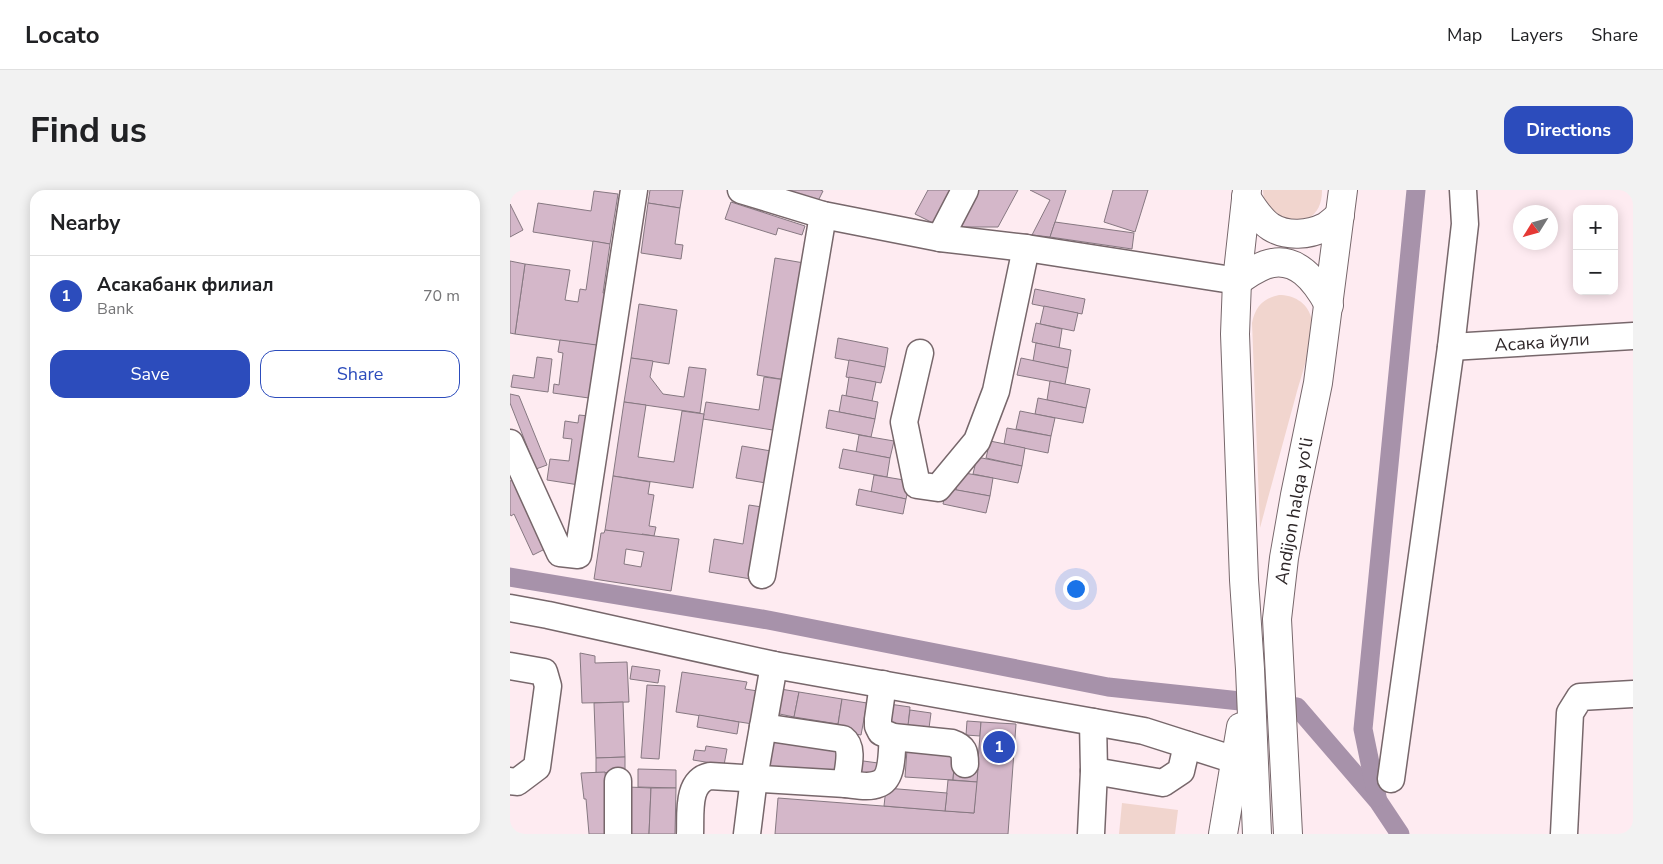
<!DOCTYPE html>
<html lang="en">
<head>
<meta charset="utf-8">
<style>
  body { margin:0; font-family:"Nunito Sans",sans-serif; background:#f2f2f2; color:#202124 }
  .controls { position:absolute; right:15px; top:15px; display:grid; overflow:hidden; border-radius:10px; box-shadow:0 2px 12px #0003 }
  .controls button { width:45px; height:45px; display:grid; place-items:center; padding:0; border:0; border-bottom:1px solid #e0e0e0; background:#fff; color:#202124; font:25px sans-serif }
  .compass { position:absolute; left:1003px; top:15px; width:45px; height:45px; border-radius:50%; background:#fff; box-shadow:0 2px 12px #0003; rotate:233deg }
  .you { position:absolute; left:565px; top:398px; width:18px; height:18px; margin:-12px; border:4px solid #fff; border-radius:50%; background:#1a73e8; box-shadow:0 0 0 8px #1a73e833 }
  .badge { display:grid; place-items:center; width:32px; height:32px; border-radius:50%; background:#2c4cbc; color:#fff; font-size:16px; font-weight:700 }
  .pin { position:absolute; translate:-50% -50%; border:2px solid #fff; box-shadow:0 1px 5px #0006 }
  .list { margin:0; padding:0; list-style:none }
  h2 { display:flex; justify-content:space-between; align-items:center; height:65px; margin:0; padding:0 20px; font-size:21px }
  h2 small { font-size:16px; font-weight:400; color:#757577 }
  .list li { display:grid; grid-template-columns:32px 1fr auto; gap:15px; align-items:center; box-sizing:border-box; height:80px; padding:0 20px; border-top:1px solid #e0e0e0 }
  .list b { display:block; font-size:19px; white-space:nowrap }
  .list p { margin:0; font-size:16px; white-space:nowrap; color:#757577 }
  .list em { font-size:16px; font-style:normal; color:#757577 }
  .actions { display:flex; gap:10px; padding:15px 20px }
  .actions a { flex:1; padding:11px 0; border:1px solid #2c4cbc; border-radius:15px; text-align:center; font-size:18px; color:#2c4cbc }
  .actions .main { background:#2c4cbc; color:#fff }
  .map { position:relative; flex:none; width:1123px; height:644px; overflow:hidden; border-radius:15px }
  header { display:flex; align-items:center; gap:30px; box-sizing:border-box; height:70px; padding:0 25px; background:#fff; border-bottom:1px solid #e0e0e0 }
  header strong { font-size:24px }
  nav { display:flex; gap:28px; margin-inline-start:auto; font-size:18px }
  .intro { display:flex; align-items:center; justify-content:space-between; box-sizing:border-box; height:120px; padding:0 30px }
  h1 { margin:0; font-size:35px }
  .button { padding:12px 22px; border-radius:15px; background:#2c4cbc; color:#fff; font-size:18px; font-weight:700 }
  main { display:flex; gap:30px; padding:0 30px }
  aside { flex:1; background:#fff; border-radius:15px; box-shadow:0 2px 12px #0003 }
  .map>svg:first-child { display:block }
</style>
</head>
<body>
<header>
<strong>Locato</strong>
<nav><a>Map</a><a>Layers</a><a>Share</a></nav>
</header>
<div class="intro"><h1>Find us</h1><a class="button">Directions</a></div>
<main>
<aside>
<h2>Nearby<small></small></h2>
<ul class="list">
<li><span class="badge">1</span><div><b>Асакабанк филиал</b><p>Bank</p></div><em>70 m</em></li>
</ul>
<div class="actions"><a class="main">Save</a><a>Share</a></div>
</aside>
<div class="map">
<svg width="1123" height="644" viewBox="0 0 1123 644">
  <rect width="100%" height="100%" fill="#feebf1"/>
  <g fill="#f1d5ce">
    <path d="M753,0H812C812,14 808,22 797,30L771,31L754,12Z"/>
    <path d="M769,105C783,105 797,112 801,127C806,144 791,187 786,205C774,249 762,293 750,338L742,133C745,117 753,108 769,105Z"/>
    <polygon points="612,613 668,620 665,644 609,644"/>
  </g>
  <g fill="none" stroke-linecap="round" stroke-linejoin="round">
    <g stroke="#a792aa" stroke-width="19">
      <polyline points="0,387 258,430 598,497 787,517 868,611 890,644"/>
      <polyline points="867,607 853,539 906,0"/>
    </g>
  </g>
  <g fill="#d4b7c9" stroke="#867881" fill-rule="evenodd">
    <polygon points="140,0 173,0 170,18 138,13"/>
    <polygon points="271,0 310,0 313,1 305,17"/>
    <polygon points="418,0 443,0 425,34 405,24"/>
    <polygon points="469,0 508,0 488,37 450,37"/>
    <polygon points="520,0 556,0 540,47 522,45 540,10"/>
    <polygon points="603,0 638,0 625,42 594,32"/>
    <polygon points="84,1 108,4 100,54 23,42 28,13 81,21"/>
    <polygon points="221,12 295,36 292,45 268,38 266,45 215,29"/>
    <polygon points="138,13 170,18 165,54 173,55 171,69 131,63"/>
    <polygon points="0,14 13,40 0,47"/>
    <polygon points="545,32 624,43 622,59 540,47"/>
    <polygon points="83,51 100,54 93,103 99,103 91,156 5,144 15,74 60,80 55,110 68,112 70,99 76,100"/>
    <polygon points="265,68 294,73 276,190 247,185"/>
    <polygon points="0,71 15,74 5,144 0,143"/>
    <polygon points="525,99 575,109 572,124 522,114"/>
    <polygon points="129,114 167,120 159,174 121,168"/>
    <polygon points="534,116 568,123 564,141 530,134"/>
    <polygon points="526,133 552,139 549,158 522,152"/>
    <polygon points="328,148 378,158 375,177 325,168"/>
    <polygon points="50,150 94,156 86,209 43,203 44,194 49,195 53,163 48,162"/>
    <polygon points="526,153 561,160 558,178 523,171"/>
    <polygon points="27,167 42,169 38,202 1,197 3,185 24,188"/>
    <polygon points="121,168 143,171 140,187 153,204 174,207 179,177 196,179 190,223 114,212"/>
    <polygon points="511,168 558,178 555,194 507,185"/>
    <polygon points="339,170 375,177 371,193 336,187"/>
    <polygon points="254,187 276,190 269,241 193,229 196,212 249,220"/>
    <polygon points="339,187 366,192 362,211 336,206"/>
    <polygon points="540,191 580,199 576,218 537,210"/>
    <polygon points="0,204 9,206 37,275 26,279 0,213"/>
    <polygon points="332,205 368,212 365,229 329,222"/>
    <polygon points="528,208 576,218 573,233 525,224"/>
    <polygon points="114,212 136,215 128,267 164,272 172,221 194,224 183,298 103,286"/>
    <polygon points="319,220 365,229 361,247 316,238"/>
    <polygon points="510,221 545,228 541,246 506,239"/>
    <polygon points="69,225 79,226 69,295 37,290 40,269 59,271 62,249 53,248 55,231 68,233"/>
    <polygon points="497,238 541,246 538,263 494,254"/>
    <polygon points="349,245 384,251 380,268 346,262"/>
    <polygon points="480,251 515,258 512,276 476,268"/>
    <polygon points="232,256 261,261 256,293 226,288"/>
    <polygon points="333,259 380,268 377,287 329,278"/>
    <polygon points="467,267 512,276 508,293 463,284"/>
    <polygon points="449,282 483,288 480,306 446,300"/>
    <polygon points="364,285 400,291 396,309 361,302"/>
    <polygon points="103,286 140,292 138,304 144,305 139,336 146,337 144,346 132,344 131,346 95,340"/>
    <polygon points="6,288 39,357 23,365 4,324 1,326 0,324 0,291"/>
    <polygon points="436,298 480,306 476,323 433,314"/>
    <polygon points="349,299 396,309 393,324 346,315"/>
    <polygon points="239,315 252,317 241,389 199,382 204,349 233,354"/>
    <path d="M95,340L169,349L161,401L84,389L91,343H94ZM116,359L134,362L131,377L114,374Z"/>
    <polygon points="70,463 85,466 85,473 117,472 119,512 72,513"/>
    <polygon points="122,476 150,480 148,493 120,489"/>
    <polygon points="172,482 237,492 235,499 254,502 249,535 166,522"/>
    <polygon points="137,495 155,496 149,569 131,568"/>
    <polygon points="264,498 289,502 284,527 260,522"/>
    <polygon points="289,502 332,509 328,534 284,527"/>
    <polygon points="332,509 357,513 351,545 327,541"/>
    <polygon points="113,512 115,567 86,568 84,513"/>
    <polygon points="379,514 400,517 398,537 376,534"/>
    <polygon points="400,520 421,523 419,538 398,535"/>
    <polygon points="189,525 229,532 227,544 187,537"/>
    <polygon points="457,531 471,532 470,546 456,545"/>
    <polygon points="471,532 506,534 498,644 265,644 268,608 464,623"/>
    <polygon points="258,550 333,556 330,584 256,578"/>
    <polygon points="196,556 217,559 214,575 183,570 185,560 195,561"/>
    <polygon points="397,560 445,564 443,590 395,587"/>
    <polygon points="115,567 115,582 86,583 86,568"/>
    <polygon points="346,570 368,573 367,587 345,584"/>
    <polygon points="444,577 468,579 467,592 443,590"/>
    <polygon points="128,579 166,580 166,598 128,597"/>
    <polygon points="95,582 101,644 79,644 76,609 74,609 71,583"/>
    <polygon points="438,590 467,592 464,623 435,621"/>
    <polygon points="118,597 141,598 139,644 117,644"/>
    <polygon points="141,598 166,598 165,644 139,644"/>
    <polygon points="376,598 437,603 435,621 374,616"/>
  </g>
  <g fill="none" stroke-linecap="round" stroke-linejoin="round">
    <defs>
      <g id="minor">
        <polyline points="231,0 313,25 430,48 516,58 728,91"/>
        <polyline points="430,48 455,0"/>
        <polyline points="941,157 1123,146"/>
        <polyline points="410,163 394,232 407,295 428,298 467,251 486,201 516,58"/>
        <polyline points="0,253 50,363 68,365 124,0"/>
        <polyline points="252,385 313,25"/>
        <polyline points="0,418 38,425 264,475 634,541 725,570"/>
        <polyline points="0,476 34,482 38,496 27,577 7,592 0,591"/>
        <path d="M373,494L368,529V536L371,542L383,547L442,553C454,557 455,562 455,574"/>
        <polyline points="584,581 653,593 671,581 677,555"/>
        <polyline points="881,589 941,157 955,34 953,0"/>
        <polyline points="108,591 108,644"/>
        <path d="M336,594C346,595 359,598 368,594C384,589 381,561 383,547"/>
        <path d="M180,644C181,625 176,591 200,586L336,594C337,581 345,558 333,549L253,537L264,475"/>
        <polyline points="237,644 244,588 253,537"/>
        <polyline points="581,644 584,581 583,532"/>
        <polyline points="1054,644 1060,523 1070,507 1123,504"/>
      </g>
      <g id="highway">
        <polyline points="737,0 727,91 725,144 734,390 740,479 747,644"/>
        <path d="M736,7C743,18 750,30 761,37C777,47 799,45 815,37C820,34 825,29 830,25"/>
        <path d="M728,91C736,85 745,79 755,75C786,64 806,91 819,115"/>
        <polyline points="713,644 731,537"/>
        <polyline points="778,644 767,429 774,368 785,305 808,193 833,0"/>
      </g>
    </defs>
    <use href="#minor" stroke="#77676b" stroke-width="29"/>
    <use href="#highway" stroke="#77676b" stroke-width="30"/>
    <use href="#minor" stroke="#fff" stroke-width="26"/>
    <use href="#highway" stroke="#fff" stroke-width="28"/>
  </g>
  <g text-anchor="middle" stroke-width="4.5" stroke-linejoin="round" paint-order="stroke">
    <g font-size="18" fill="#2e2729" stroke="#fff">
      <text transform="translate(1032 152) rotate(-4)" y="6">Асака йули</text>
      <text transform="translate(784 321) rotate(-80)" y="6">Andijon halqa yo‘li</text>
    </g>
  </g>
</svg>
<div class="controls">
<button>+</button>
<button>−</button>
</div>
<svg class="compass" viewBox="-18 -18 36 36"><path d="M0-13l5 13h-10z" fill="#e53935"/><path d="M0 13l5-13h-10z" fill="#757577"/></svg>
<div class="you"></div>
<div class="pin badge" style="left:489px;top:557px">1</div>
</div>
</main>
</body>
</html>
